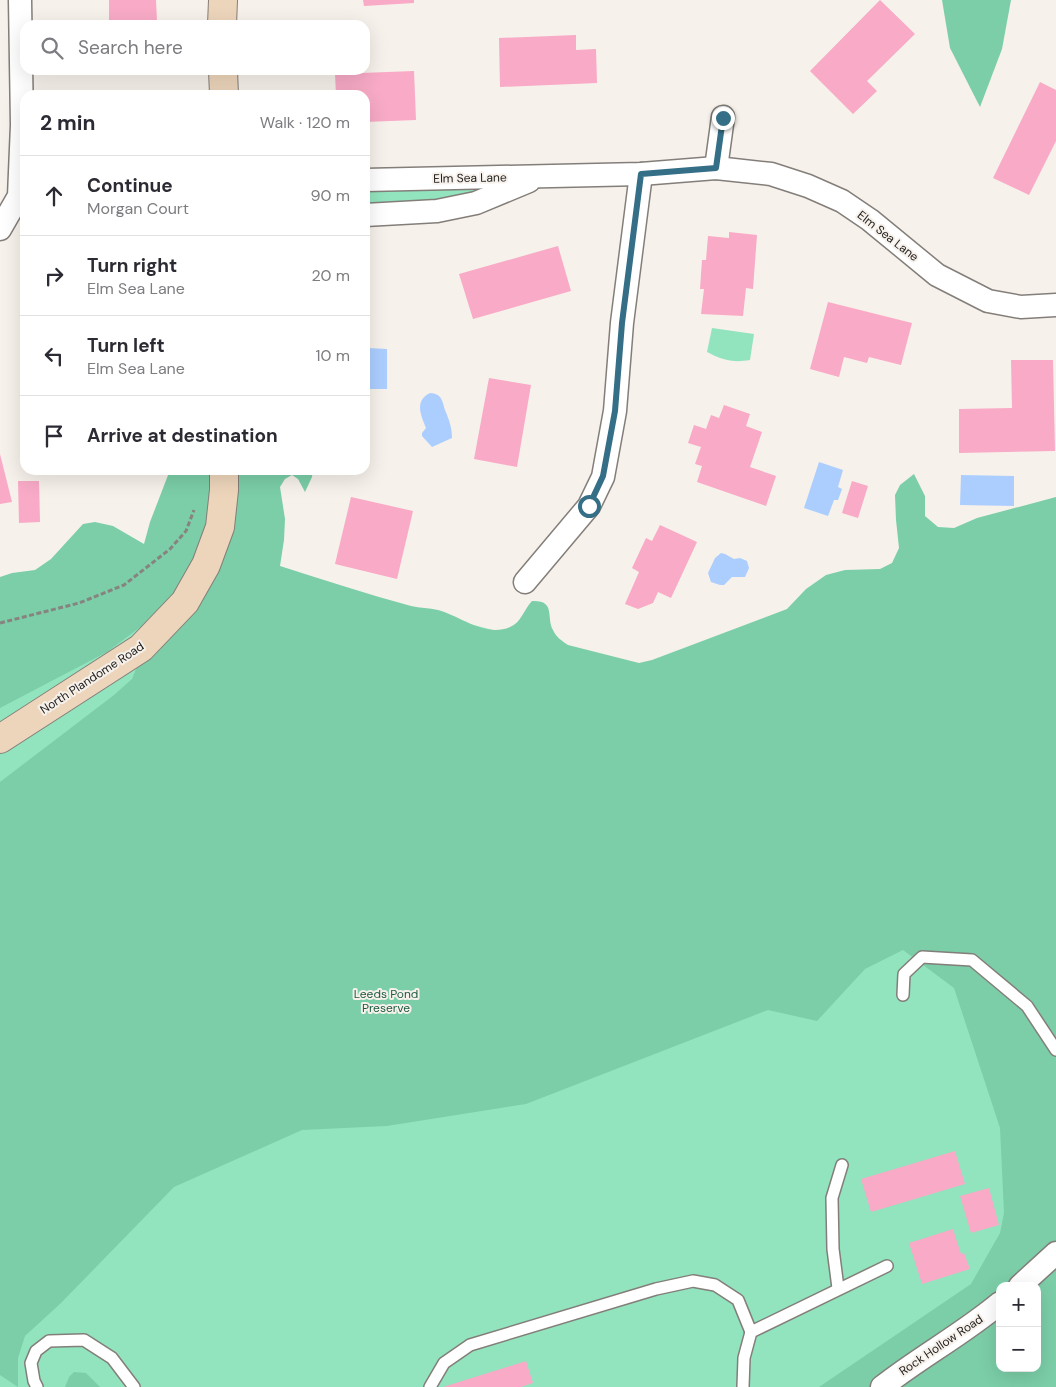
<!DOCTYPE html>
<html lang="en">
<head>
<meta charset="utf-8">
<style>
  body { margin:0; font-family:"DM Sans",sans-serif; background:#f7f7f7; color:#2b2b33 }
  .controls { position:absolute; right:15px; bottom:15px; display:grid; overflow:hidden; border-radius:10px; box-shadow:0 5px 20px #0002 }
  .controls button { width:45px; height:45px; display:grid; place-items:center; padding:0; border:0; border-bottom:1px solid #e1e1e2; background:#fff; color:#2b2b33; font:25px sans-serif }
  .stop { position:absolute; width:15px; height:15px; margin:-11px; border:4px solid #346f87; border-radius:50%; background:#fff }
  .stop.end { background:#346f87; border-color:#fff; box-shadow:0 1px 5px #0008 }
  .list { margin:0; padding:0; list-style:none }
  h2 { display:flex; justify-content:space-between; align-items:center; height:65px; margin:0; padding:0 20px; font-size:21px }
  h2 small { font-size:16px; font-weight:400; color:#7c7c81 }
  .list li { display:grid; grid-template-columns:32px 1fr auto; gap:15px; align-items:center; box-sizing:border-box; height:80px; padding:0 20px; border-top:1px solid #e1e1e2 }
  .list b { display:block; font-size:19px; white-space:nowrap }
  .list p { margin:0; font-size:16px; white-space:nowrap; color:#7c7c81 }
  .list em { font-size:16px; font-style:normal; color:#7c7c81 }
  .icon { flex:none; width:28px; height:28px; fill:none; stroke:currentColor; stroke-width:2; stroke-linecap:round; stroke-linejoin:round }
  .map { position:relative; flex:none; width:1056px; height:1387px; overflow:hidden }
  .search { position:absolute; background:#fff; box-shadow:0 5px 20px #0002; left:20px; top:20px; width:350px; height:55px; display:flex; align-items:center; gap:12px; box-sizing:border-box; padding:0 18px; border-radius:15px; color:#7c7c81; font-size:19px }
  .panel { position:absolute; background:#fff; box-shadow:0 5px 20px #0002; left:20px; top:90px; width:350px; height:385px; border-radius:15px }
  .map>svg:first-child { display:block }
</style>
</head>
<body>
<div class="map">
<svg width="1056" height="1387" viewBox="0 0 1056 1387">
  <rect width="100%" height="100%" fill="#f7f1eb"/>
  <g fill="#92e4be" fill-rule="evenodd">
    <polygon points="539,176 476,203 365,215 365,180"/>
    <path d="M712,328L754,334L750,360C733,363 722,360 707,352Z"/>
    <path d="M1056,510V1387H0V587L270,572L642,669ZM1000,1286H1037V1368H1000Z"/>
  </g>
  <g fill="#7bcea8" fill-rule="evenodd">
    <polygon points="942,0 1011,0 1002,49 980,107 950,48"/>
    <path d="M170,470H313L312,477L305,492L298,479L292,475L285,479L280,487L285,519L284,540L280,566C324,580 367,594 411,606C420,608 429,608 438,610C461,616 485,638 510,627C521,623 524,609 532,601C556,600 546,617 553,630C556,637 562,641 568,645L639,663L652,660L787,609L806,589L826,575L845,570L880,569L892,563L899,548L896,520L895,495L900,485L914,474L925,496V516L938,527L954,528L977,518L1056,497V1387H819L971,1284L1000,1233L1004,1213L1000,1128L954,988L903,950L865,969L817,1021L768,1010L526,1104L387,1126L302,1130L174,1187L61,1303L25,1336L18,1358V1387L0,1375V782L114,695L132,679L159,613L107,652L0,708V577L12,573L35,570L51,559L83,524L95,522L113,526L144,544L150,522ZM1000,1286H1037V1368H1000Z"/>
    <polygon points="74,1372 86,1373 100,1387 65,1387 69,1377"/>
  </g>
  <g fill="#acceff">
    <polygon points="368,348 387,349 387,389 367,389"/>
    <path d="M430,393C442,394 442,400 445,410C449,420 452,427 452,438L432,447L422,436V433L426,428C421,415 414,401 430,393Z"/>
    <polygon points="819,462 843,470 838,487 842,489 838,500 834,500 828,516 804,508"/>
    <polygon points="961,475 1014,476 1014,506 960,505"/>
    <polygon points="721,553 725,554 734,559 740,558 747,561 749,568 745,577 732,577 724,585 720,585 711,582 708,573 715,558"/>
  </g>
  <g fill="#f8aac6">
    <polygon points="109,0 156,0 157,21 109,22"/>
    <polygon points="363,0 414,0 414,3 364,6"/>
    <polygon points="880,0 915,34 867,81 877,91 853,114 810,71"/>
    <polygon points="576,35 576,50 596,49 597,83 500,87 499,38"/>
    <polygon points="414,71 416,120 365,122 365,95 336,95 335,74"/>
    <polygon points="1040,82 1056,90 1056,141 1029,195 993,178"/>
    <polygon points="729,232 757,235 753,289 746,288 743,316 701,314 704,289 700,289 702,260 706,260 708,236 729,238"/>
    <polygon points="558,246 571,291 473,319 459,274"/>
    <polygon points="828,302 912,323 901,365 869,357 867,363 844,357 839,377 810,369"/>
    <polygon points="1011,360 1053,360 1055,451 959,453 959,409 1012,408"/>
    <polygon points="489,378 531,385 517,467 474,459"/>
    <polygon points="724,405 750,414 746,426 762,432 750,467 776,476 766,506 697,482 702,466 695,464 701,447 688,443 694,425 706,429 711,415 719,418"/>
    <polygon points="0,454 12,502 0,504"/>
    <polygon points="18,481 39,481 40,522 19,523"/>
    <polygon points="852,481 868,486 858,518 842,513"/>
    <polygon points="351,497 413,511 397,579 335,564"/>
    <polygon points="660,525 697,542 671,598 658,592 653,603 638,609 625,604 639,572 632,568 646,538 652,541"/>
    <polygon points="955,1151 965,1184 871,1212 861,1179"/>
    <polygon points="989,1188 999,1225 971,1233 960,1196"/>
    <polygon points="953,1229 961,1254 964,1253 970,1269 922,1284 909,1243"/>
    <polygon points="526,1361 533,1383 521,1387 443,1387"/>
  </g>
  <g fill="none" stroke-linecap="round" stroke-linejoin="round">
    <defs>
      <g id="service">
        <polyline points="903,995 904,974 922,957 972,960 1027,1006 1056,1050"/>
        <polyline points="838,1288 833,1249 832,1198 842,1165"/>
        <polyline points="37,1387 34,1381 31,1363 36,1351 49,1341 84,1340 112,1358 134,1387"/>
        <polyline points="430,1387 444,1363 470,1345 656,1289 693,1281 715,1285 738,1300 751,1332"/>
        <polyline points="743,1387 744,1358 751,1332 887,1266"/>
      </g>
      <g id="minor">
        <polyline points="716,168 723,117"/>
        <polyline points="365,180 641,174 716,168 771,174 808,186 842,201 870,220 937,275 988,301 1021,307 1056,305"/>
        <polyline points="365,215 437,211 476,203 529,181"/>
        <polyline points="0,229 19,196 22,125 20,0"/>
        <polyline points="525,582 589,506 603,477 615,411 622,323 641,174"/>
        <polyline points="1020,1286 1056,1253"/>
        <path d="M882,1387C920,1357 963,1334 1000,1303"/>
      </g>
      <g id="secondary">
        <polyline points="222,25 223,0"/>
        <polyline points="223,70 224,95"/>
        <polyline points="0,739 141,648 185,602 206,565 220,527 224,490 224,470"/>
      </g>
    </defs>
    <use href="#service" stroke="#837e79" stroke-width="14"/>
    <use href="#minor" stroke="#837e79" stroke-width="25"/>
    <use href="#secondary" stroke="#837e79" stroke-width="30"/>
    <polyline stroke="#87837f" stroke-width="3" stroke-dasharray="5 2.5" stroke-linecap="butt" points="0,623 79,603 124,585 170,549 186,531 194,510"/>
    <use href="#service" stroke="#fff" stroke-width="11"/>
    <use href="#minor" stroke="#fff" stroke-width="22"/>
    <use href="#secondary" stroke="#edd5bb" stroke-width="28"/>
  </g>
  <g fill="none" stroke-linecap="round" stroke-linejoin="round">
    <polyline stroke="#346f87" stroke-width="6" points="589,506 603,476 615,411 622,323 641,174 716,168 723,118"/>
  </g>
  <g text-anchor="middle" stroke-width="4" stroke-linejoin="round" paint-order="stroke">
    <g font-size="12" fill="#22201e" stroke="#f7f1eb">
      <text transform="translate(470 178) rotate(-1)" y="4">Elm Sea Lane</text>
      <text transform="translate(888 236) rotate(38)" y="4">Elm Sea Lane</text>
      <text transform="translate(92 678) rotate(-33)" y="4">North Plandome Road</text>
      <text transform="translate(941 1345) rotate(-34)" y="4">Rock Hollow Road</text>
    </g>
    <g font-size="12" fill="#1c5b42" stroke="#f7f1eb">
      <text x="386" y="998">Leeds Pond<tspan x="386" dy="14">Preserve</tspan></text>
    </g>
  </g>
</svg>
<div class="controls">
<button>+</button>
<button>−</button>
</div>
<div class="stop" style="left:589px;top:506px"></div>
<div class="stop end" style="left:723px;top:118px"></div>
<div class="search"><svg class="icon" aria-label="search" viewBox="0 0 24 24"><circle cx="10" cy="10" r="6"/><path d="M15 15l6 6"/></svg>Search here</div>
<section class="panel">
<h2>2 min<small>Walk · 120 m</small></h2>
<ul class="list">
<li><svg class="icon" aria-label="ahead" viewBox="0 0 24 24"><path d="M12 20V5M6 11l6-6 6 6"/></svg><div><b>Continue</b><p>Morgan Court</p></div><em>90 m</em></li>
<li><svg class="icon" aria-label="right" viewBox="0 0 24 24"><path d="M7 20v-9h11M14 6l5 5-5 5"/></svg><div><b>Turn right</b><p>Elm Sea Lane</p></div><em>20 m</em></li>
<li><svg class="icon" aria-label="left" viewBox="0 0 24 24"><path d="M17 20v-9H6M10 6l-5 5 5 5"/></svg><div><b>Turn left</b><p>Elm Sea Lane</p></div><em>10 m</em></li>
<li><svg class="icon" aria-label="arrive" viewBox="0 0 24 24"><path d="M6 21V4h12l-3 4 3 4H6"/></svg><div><b>Arrive at destination</b></div></li>
</ul>
</section>
</div>
</body>
</html>
